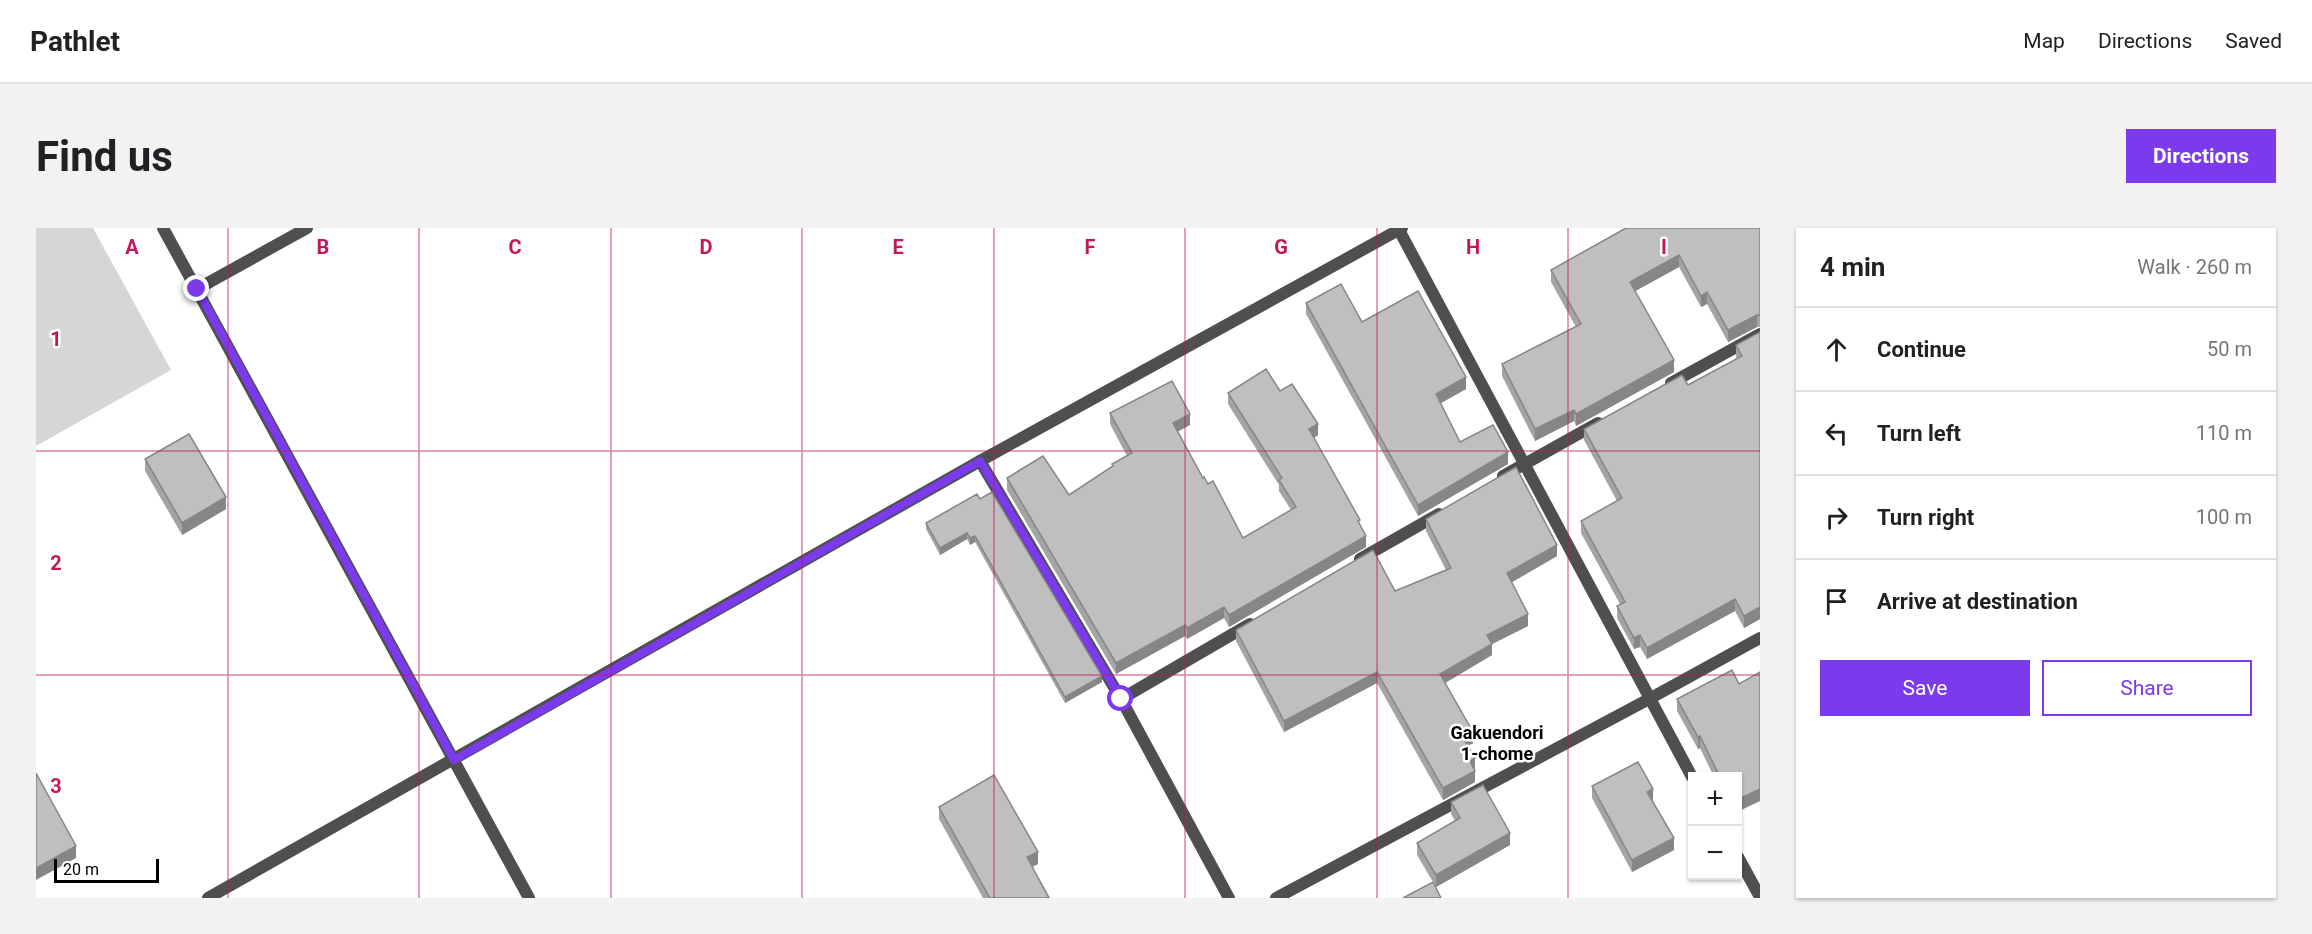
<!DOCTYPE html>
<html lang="en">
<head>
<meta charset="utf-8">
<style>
  body { margin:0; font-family:Roboto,sans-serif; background:#f2f2f2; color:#202124 }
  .controls { position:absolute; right:18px; bottom:18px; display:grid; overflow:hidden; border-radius:0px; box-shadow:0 2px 4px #0004 }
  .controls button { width:54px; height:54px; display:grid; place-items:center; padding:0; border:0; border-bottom:2px solid #e0e0e0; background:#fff; color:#202124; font:30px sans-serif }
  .scale { position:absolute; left:18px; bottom:15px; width:105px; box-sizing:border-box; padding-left:6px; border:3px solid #000; border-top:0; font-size:16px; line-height:21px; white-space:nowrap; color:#000; -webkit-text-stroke:4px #fff; paint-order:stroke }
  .stop { position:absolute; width:18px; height:18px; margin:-14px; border:4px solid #7c3aed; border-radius:50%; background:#fff }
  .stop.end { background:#7c3aed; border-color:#fff; box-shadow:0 2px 6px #0008 }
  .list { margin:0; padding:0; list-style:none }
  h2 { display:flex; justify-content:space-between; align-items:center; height:78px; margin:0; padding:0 24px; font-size:26px }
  h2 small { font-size:20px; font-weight:400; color:#757577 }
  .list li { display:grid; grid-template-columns:39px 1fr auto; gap:18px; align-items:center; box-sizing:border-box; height:84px; padding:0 24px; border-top:2px solid #e0e0e0 }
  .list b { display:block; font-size:22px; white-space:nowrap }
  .list em { font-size:20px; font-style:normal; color:#757577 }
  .actions { display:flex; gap:12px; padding:18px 24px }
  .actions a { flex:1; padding:14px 0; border:2px solid #7c3aed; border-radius:0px; text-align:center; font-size:21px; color:#7c3aed }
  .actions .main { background:#7c3aed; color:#fff }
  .icon { flex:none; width:33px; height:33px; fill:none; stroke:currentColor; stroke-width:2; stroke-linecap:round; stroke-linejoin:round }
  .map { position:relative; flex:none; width:1724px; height:670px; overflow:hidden; border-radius:0px }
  header { display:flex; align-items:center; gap:36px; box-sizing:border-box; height:84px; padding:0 30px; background:#fff; border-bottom:2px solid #e0e0e0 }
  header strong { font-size:28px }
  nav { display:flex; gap:33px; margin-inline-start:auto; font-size:21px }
  .intro { display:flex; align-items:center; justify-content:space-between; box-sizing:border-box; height:144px; padding:0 36px }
  h1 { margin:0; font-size:42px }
  .button { padding:15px 27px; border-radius:0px; background:#7c3aed; color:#fff; font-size:21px; font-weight:700 }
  main { display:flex; gap:36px; padding:0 36px }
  aside { flex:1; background:#fff; border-radius:0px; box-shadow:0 2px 4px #0004 }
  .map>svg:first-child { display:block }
</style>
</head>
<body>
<header>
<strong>Pathlet</strong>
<nav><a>Map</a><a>Directions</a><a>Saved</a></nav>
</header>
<div class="intro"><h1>Find us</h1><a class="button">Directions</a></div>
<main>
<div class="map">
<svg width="1724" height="670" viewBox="0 0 1724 670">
  <rect width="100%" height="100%" fill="#fff"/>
  <polygon fill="#d6d6d6" points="0,0 57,0 135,142 0,218"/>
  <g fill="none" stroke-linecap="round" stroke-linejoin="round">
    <g stroke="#4f4f4f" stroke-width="12">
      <polyline points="127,0 493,670"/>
      <polyline points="1363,2 1656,549"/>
      <polyline points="161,61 271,0"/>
      <polyline points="1635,155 1724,106"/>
      <polyline points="944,233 1085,471 1193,670"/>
      <polyline points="1467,248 1562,195"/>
      <polyline points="1324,331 1403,286"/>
      <polyline points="1085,471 1214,396"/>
      <polyline points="1702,629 1724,669"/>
      <polyline points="172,670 944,233 1366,0"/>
      <polyline points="1240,670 1613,471 1724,410"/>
    </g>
  </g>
  <g fill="#a4a4a4">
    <polygon points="1724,0 1724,99 1721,99 1692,114 1671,76 1665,79 1643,39 1599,63 1638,144 1540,198 1538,193 1499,213 1466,148 1466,136 1540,99 1515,54 1515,42"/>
    <polygon points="1270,75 1326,94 1430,161 1404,175 1424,214 1472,236 1382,288 1270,86"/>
    <polygon points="1724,104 1724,391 1708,400 1699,383 1611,431 1604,419 1598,421 1581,390 1581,378 1584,376 1545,305 1545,293 1581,273 1548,212 1548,201 1652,157 1701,131 1700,129 1700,117"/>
    <polygon points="1244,163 1282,207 1278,210 1324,296 1330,319 1193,399 1188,390 1151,411 1149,408 1080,446 971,262 971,250 1033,267 1076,239 1076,236 1091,228 1074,196 1074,185 1154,197 1142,203 1167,250 1172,256 1207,310 1255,282 1243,263 1243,257 1192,176 1192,165"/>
    <polygon points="109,231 190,281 146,307 109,243"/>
    <polygon points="944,271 1066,454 1029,475 939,314 934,317 931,311 904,327 890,301 890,295"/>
    <polygon points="1390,291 1521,328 1476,354 1492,398 1456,416 1456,427 1409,455 1437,515 1432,518 1439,530 1439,554 1407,572 1341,455 1248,504 1200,413 1200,402 1359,363 1410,342 1390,303"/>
    <polygon points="1641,471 1701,549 1678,549 1664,520 1662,521 1641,483"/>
    <polygon points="1556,558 1617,573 1638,622 1596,644 1556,570"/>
    <polygon points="1415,574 1474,617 1400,659 1381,627 1381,615 1419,593 1415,586"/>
    <polygon points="903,579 1002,636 996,639 1014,670 947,670 903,591"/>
  </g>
  <g fill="#868686">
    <polygon points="1643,27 1643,39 1594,66 1594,54"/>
    <polygon points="1671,64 1671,76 1665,79 1665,68"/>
    <polygon points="1721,87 1721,99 1692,114 1692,102"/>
    <polygon points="1638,132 1638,144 1540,198 1540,186"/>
    <polygon points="1430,149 1430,161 1400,178 1400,166"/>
    <polygon points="1538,182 1538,193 1499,213 1499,201"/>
    <polygon points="1154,186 1154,197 1137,206 1137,195"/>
    <polygon points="1282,196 1282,207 1273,213 1273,201"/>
    <polygon points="1472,224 1472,236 1382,288 1382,277"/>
    <polygon points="190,269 190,281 146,307 146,295"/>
    <polygon points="931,305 931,311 904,327 904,320"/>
    <polygon points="939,308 939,314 934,317 934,310"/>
    <polygon points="1330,308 1330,319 1193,399 1193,387"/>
    <polygon points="1521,317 1521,328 1471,357 1471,345"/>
    <polygon points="1699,371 1699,383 1611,431 1611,420"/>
    <polygon points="1188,379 1188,390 1151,411 1151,400"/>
    <polygon points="1724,379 1724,391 1708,400 1708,388"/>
    <polygon points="1492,386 1492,398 1456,416 1456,427 1404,458 1404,446 1451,407"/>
    <polygon points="1149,397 1149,408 1080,446 1080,435"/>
    <polygon points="1604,407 1604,419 1598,421 1598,410"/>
    <polygon points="1341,444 1341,455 1248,504 1248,493"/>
    <polygon points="1066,448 1066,454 1029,475 1029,469"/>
    <polygon points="1437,504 1437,515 1427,521 1427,510"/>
    <polygon points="1664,508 1664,520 1662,521 1662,509"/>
    <polygon points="1439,530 1439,542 1434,533"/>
    <polygon points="1439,543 1439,554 1407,572 1407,560"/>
    <polygon points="1617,561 1617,573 1611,564"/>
    <polygon points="1724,561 1724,573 1701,584 1701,572"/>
    <polygon points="1474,605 1474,617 1400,659 1400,647"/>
    <polygon points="1638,610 1638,622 1596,644 1596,632"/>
    <polygon points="40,618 40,630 0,652 0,640"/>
    <polygon points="1002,624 1002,636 991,641 991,629"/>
  </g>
  <g fill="#bfbfbf" stroke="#868686" stroke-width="1.5">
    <polygon points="1590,0 1724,0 1724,87 1721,87 1692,102 1671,64 1665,68 1643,27 1594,54 1638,132 1540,186 1538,182 1499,201 1466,136 1545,96 1515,42"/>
    <polygon points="1305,56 1326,94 1382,63 1430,149 1400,166 1424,214 1457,197 1472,224 1382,277 1270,75"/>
    <polygon points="1724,104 1724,379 1708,388 1699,371 1611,420 1604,407 1598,410 1581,378 1589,374 1545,293 1586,270 1548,201 1646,147 1652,157 1706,128 1700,117"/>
    <polygon points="1230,141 1244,163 1256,156 1282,196 1273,201 1324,292 1322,293 1330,308 1193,387 1188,379 1151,400 1149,397 1080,435 971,250 1007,228 1033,267 1077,238 1076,236 1096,225 1074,185 1136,153 1154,186 1137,195 1167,250 1168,249 1172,256 1177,253 1207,310 1260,279 1243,252 1246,250 1192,165"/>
    <polygon points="153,206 190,269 146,295 109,231"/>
    <polygon points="1480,239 1521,317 1471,345 1492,386 1451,407 1456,416 1404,446 1437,504 1427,510 1439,530 1434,533 1439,543 1407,560 1341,444 1248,493 1200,402 1337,322 1359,363 1415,340 1390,291"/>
    <polygon points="956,264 1066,448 1029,469 939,308 934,310 931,305 904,320 890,295 941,266 944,271"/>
    <polygon points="1696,442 1703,456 1724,444 1724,561 1701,572 1701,549 1684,549 1664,508 1662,509 1641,471"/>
    <polygon points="1602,534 1617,561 1611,564 1638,610 1596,632 1556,558"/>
    <polygon points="0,545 40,618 0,640"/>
    <polygon points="958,547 1002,624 991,629 1013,670 954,670 903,579"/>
    <polygon points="1447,557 1474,605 1400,647 1381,615 1424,590 1415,574"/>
    <polygon points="1397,654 1405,670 1367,670"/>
  </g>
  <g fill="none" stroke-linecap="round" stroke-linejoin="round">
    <polyline stroke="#7c3aed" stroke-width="8" points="161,61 418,532 944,233 1085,471"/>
  </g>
  <path fill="none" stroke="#c2185b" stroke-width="1.5" stroke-opacity="0.55" d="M192,0V670M383,0V670M575,0V670M766,0V670M958,0V670M1149,0V670M1341,0V670M1532,0V670M0,223H1724M0,447H1724"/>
  <g text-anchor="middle" stroke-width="5" stroke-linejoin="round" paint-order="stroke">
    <g font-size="18" font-weight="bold" fill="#000" stroke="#fff">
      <text x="1461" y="511">Gakuendori<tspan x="1461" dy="21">1-chome</tspan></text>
    </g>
  </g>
  <g font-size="20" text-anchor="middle" font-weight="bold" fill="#c2185b" stroke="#fff" stroke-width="5" stroke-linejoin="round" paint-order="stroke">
    <text x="96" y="26">A</text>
    <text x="287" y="26">B</text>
    <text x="479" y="26">C</text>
    <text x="670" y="26">D</text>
    <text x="862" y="26">E</text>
    <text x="1054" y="26">F</text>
    <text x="1245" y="26">G</text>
    <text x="1437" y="26">H</text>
    <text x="1628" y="26">I</text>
    <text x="20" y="118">1</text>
    <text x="20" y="342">2</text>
    <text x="20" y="565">3</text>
  </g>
</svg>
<div class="controls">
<button>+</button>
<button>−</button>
</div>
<div class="scale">20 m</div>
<div class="stop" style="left:1085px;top:471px"></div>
<div class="stop end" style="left:161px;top:61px"></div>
</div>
<aside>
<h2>4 min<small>Walk · 260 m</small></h2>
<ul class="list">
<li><svg class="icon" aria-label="ahead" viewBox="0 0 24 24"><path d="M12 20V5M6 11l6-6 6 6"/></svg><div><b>Continue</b></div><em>50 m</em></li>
<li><svg class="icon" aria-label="left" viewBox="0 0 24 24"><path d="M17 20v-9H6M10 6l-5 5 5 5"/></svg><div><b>Turn left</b></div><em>110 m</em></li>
<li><svg class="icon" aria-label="right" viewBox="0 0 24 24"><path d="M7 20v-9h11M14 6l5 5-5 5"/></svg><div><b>Turn right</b></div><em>100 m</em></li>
<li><svg class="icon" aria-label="arrive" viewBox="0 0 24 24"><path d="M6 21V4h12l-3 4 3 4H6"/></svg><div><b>Arrive at destination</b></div></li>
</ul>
<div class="actions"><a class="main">Save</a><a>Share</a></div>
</aside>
</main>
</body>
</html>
